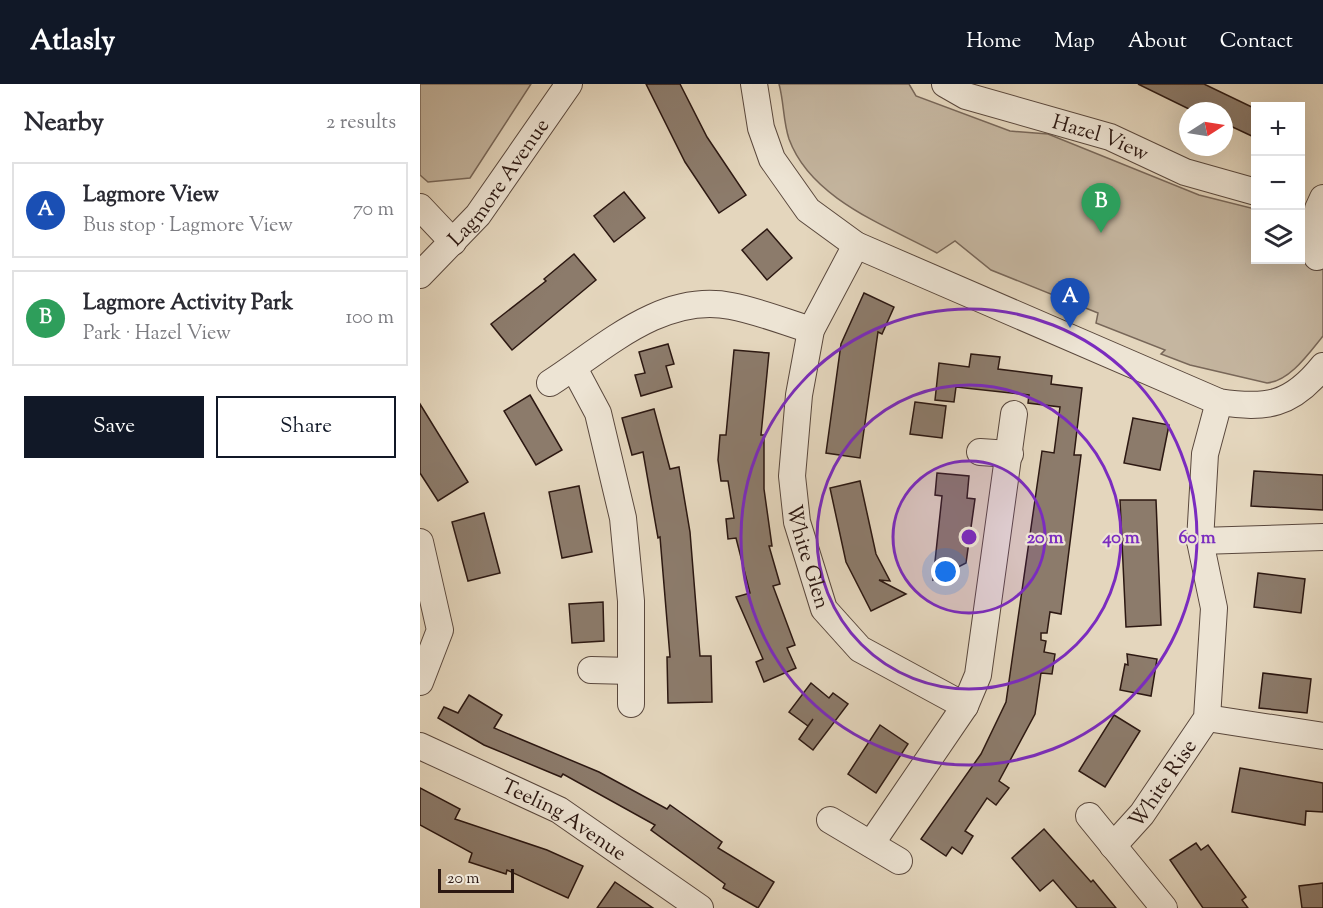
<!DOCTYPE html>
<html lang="en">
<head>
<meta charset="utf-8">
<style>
  body { margin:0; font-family:"Sorts Mill Goudy",serif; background:#f2f2f3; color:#2b2b33 }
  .controls { position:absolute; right:18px; top:18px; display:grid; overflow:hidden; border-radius:0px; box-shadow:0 6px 24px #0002 }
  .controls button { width:54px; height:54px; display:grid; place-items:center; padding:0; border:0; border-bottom:2px solid #e1e1e2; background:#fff; color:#2b2b33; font:30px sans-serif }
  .compass { position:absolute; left:759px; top:18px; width:54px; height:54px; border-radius:50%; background:#fff; box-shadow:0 6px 24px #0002; rotate:78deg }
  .scale { position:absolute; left:18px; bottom:15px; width:76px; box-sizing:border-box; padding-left:6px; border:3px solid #2c1812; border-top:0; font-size:16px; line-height:21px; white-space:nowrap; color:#2c1812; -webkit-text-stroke:4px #ede4d4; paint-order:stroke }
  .you { position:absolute; left:526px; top:488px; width:21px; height:21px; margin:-15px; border:4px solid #fff; border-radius:50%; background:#1a73e8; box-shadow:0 0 0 9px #1a73e833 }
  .badge { display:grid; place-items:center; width:39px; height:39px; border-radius:50%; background:#111827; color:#fff; font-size:20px; font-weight:700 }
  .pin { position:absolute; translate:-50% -50px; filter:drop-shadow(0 2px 3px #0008) }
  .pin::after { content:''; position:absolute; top:32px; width:21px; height:18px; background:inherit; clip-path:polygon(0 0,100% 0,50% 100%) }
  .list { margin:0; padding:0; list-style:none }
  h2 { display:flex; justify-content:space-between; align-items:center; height:78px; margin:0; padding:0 24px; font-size:26px }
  h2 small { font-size:20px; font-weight:400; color:#7c7c81 }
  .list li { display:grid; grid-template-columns:39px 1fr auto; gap:18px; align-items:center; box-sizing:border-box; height:96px; margin:0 12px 12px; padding:0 12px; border:2px solid #e1e1e2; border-radius:0px }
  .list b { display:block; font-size:22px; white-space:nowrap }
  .list p { margin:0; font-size:20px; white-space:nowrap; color:#7c7c81 }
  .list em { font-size:20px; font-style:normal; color:#7c7c81 }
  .actions { display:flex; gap:12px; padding:18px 24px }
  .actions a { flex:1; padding:14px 0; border:2px solid #111827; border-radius:0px; text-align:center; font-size:21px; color:#111827 }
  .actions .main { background:#111827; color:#fff }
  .icon { flex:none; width:33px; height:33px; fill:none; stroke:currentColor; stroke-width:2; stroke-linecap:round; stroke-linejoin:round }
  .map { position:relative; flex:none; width:903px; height:824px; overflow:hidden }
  header { display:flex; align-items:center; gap:36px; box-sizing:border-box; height:84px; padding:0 30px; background:#111827; color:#fff }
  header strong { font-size:28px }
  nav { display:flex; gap:33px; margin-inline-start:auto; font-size:21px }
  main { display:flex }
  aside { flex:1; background:#fff }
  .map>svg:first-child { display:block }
</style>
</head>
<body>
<header>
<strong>Atlasly</strong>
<nav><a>Home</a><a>Map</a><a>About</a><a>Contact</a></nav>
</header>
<main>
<aside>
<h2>Nearby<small>2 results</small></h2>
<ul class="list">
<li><span class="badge" style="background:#1a4fb4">A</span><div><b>Lagmore View</b><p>Bus stop · Lagmore View</p></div><em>70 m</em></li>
<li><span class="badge" style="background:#2e9e5b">B</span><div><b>Lagmore Activity Park</b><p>Park · Hazel View</p></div><em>100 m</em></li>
</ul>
<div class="actions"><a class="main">Save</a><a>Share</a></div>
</aside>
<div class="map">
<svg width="903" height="824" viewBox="0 0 903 824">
  <rect width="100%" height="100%" fill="#e4d6bd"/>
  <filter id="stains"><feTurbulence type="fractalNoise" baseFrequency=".00333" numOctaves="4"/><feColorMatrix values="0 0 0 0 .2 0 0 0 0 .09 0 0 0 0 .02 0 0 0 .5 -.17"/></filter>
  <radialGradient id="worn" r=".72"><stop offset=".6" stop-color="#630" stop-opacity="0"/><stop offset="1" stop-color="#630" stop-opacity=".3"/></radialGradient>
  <g fill="#c5b6a0" stroke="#786759" stroke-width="1.5">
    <polygon points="0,0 111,0 50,94 8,98 0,91"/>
    <path d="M359,0H489L496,12L590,47L628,50L779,111L835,125L836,176H879L903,180V252C889,269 870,297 847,299L770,281L741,270L745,266L676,239L678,229L571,186L535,157L517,169C465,141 391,115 369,55C363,37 364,18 359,0Z"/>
  </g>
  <g fill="#8c7b6b" stroke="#2c1812" stroke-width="1.5">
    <polygon points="226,0 260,0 287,53 326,111 299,129 265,78"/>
    <polygon points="718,0 784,0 836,25 836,54 804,39 804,27 773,27"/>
    <polygon points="204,108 225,134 194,158 174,132"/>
    <polygon points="347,145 372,174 347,196 322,166"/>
    <polygon points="154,170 176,196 92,266 71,240 126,197 124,195"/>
    <polygon points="444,209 474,223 462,250 458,248 440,374 406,369 421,260"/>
    <polygon points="248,260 254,280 246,282 252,303 221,312 215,291 225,289 219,268"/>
    <polygon points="314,266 349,269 341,351 344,351 344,405 352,462 349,462 360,500 353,502 375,561 367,564 376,584 344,598 336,578 343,575 316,513 330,509 316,454 308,455 306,435 314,434 308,397 301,397 298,376 300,351 306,351"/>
    <polygon points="551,270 580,273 578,285 632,292 631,300 662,304 654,371 661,371 641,530 630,528 627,549 621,549 621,556 626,557 624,568 635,570 632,590 621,589 615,630 579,697 589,704 576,721 567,714 545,747 553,752 542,770 532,763 526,772 501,755 561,670 586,618 622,367 634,369 640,323 608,319 609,311 536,303 534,318 515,316 519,279 549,283"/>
    <polygon points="110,311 142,366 116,381 84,327"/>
    <polygon points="495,318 526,322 522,354 490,350"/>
    <polygon points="0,320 48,398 18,417 0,389"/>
    <polygon points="234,325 250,385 259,383 270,448 280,572 291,572 292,618 248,619 247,573 250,573 240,453 238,454 223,368 212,371 202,334"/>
    <polygon points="713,334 749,341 740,386 704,379"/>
    <polygon points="834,387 903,391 903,426 831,422"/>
    <polygon points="517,389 549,392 547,414 555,415 546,479 513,496 522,412 515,411"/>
    <polygon points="440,397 456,470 470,497 459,496 486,510 451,527 426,478 410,404"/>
    <polygon points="159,402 172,468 142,474 129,408"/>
    <polygon points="700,416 736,416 741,541 706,543"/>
    <polygon points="64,429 80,489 48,497 32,438"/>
    <polygon points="838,489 885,495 881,529 834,523"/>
    <polygon points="183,518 184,557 152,559 149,520"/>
    <polygon points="707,570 737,575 731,612 700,606 705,580 708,581"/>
    <polygon points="843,589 891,595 887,629 839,624"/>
    <polygon points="391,599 409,614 413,609 428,620 393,666 379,655 393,635 388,642 369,628"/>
    <polygon points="49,611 82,631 74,644 179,688 247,725 250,721 302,758 298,764 354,798 338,824 303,804 305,800 231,746 235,741 143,690 141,693 64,661 18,634 24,623 38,629"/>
    <polygon points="694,631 720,647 685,703 659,687"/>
    <polygon points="460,641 488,660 456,709 428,690"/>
    <polygon points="820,684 903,699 903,728 886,727 885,741 812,728"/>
    <polygon points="0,704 40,725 35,735 127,766 163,782 148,814 87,786 86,790 49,778 52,769 0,741"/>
    <polygon points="624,745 671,798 673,796 696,824 657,824 633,796 620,807 592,774"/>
    <polygon points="776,759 781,766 788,761 826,813 822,816 828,824 783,824 750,776"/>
    <polygon points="195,798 233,824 177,824"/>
    <polygon points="903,799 903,824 882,824 879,802"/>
  </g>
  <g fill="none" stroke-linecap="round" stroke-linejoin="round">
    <defs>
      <g id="street">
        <path d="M334,0L341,44L352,75L388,126L436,161L799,318C846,325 871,322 903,282"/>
        <path id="s1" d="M525,0L546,12L690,53L765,88L836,108"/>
        <polyline points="0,123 33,158"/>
        <path id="s2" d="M436,161L391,246L379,311L372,392L377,438L404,525L440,565L545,622"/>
        <polyline points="897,173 898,125 903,114"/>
        <path id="s3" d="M0,191L58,131L149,0"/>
        <polyline points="154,284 178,329 203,434 211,517 211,620"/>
        <path d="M130,299C183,265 242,208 311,222C338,227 365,238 391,246"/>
        <polyline points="560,368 590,370"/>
        <polyline points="780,457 903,453"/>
        <polyline points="0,458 20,546 0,598"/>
        <polyline points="171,586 211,587"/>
        <polyline points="787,634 903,652"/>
        <path id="s4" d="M0,662L139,726L280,824"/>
        <polyline points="669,732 744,824"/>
        <polyline points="410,736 479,777"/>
        <polyline points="451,760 545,622 558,591 594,330"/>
        <path id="s5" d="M693,762L722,730L787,634L794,524L780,457L785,370L799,318"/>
      </g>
    </defs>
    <use href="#street" stroke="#5a483d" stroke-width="28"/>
    <use href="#street" stroke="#ede4d4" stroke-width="26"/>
  </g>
  <circle cx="549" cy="453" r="76" fill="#7b2cbf" fill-opacity=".12"/>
  <g fill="none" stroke="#7b2cbf" stroke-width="3">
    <circle cx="549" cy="453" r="76"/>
    <circle cx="549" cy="453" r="152"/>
    <circle cx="549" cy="453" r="228"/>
  </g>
  <g text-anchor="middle" stroke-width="4.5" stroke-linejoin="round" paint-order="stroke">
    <g font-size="21" fill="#2c1812" stroke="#ede4d4">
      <text dy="7" stroke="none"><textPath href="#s1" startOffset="165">Hazel View</textPath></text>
      <text dy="7" stroke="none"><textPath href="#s3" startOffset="122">Lagmore Avenue</textPath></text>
      <text dy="7" stroke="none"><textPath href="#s2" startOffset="326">White Glen</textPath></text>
      <text dy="7" stroke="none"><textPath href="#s5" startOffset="80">White Rise</textPath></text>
      <text dy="7" stroke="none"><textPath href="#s4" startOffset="162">Teeling Avenue</textPath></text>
    </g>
  </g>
  <circle cx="549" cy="453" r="9" fill="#7b2cbf" stroke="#ede4d4" stroke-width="3"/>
  <g font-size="18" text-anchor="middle" font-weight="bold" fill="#7b2cbf" stroke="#ede4d4" stroke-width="4.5" stroke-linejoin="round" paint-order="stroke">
    <text x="625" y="459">20 m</text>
    <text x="701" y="459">40 m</text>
    <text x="777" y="459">60 m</text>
  </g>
  <rect width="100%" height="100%" filter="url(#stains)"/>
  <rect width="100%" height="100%" fill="url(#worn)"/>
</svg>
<div class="controls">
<button>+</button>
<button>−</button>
<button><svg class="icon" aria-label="layers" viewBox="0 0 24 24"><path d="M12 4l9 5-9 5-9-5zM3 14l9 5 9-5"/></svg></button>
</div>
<svg class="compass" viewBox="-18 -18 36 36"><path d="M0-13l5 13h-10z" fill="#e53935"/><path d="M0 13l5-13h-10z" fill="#7c7c81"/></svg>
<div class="scale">20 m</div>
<div class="you"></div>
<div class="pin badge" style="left:650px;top:244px;background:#1a4fb4">A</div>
<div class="pin badge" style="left:681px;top:149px;background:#2e9e5b">B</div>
</div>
</main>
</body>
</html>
